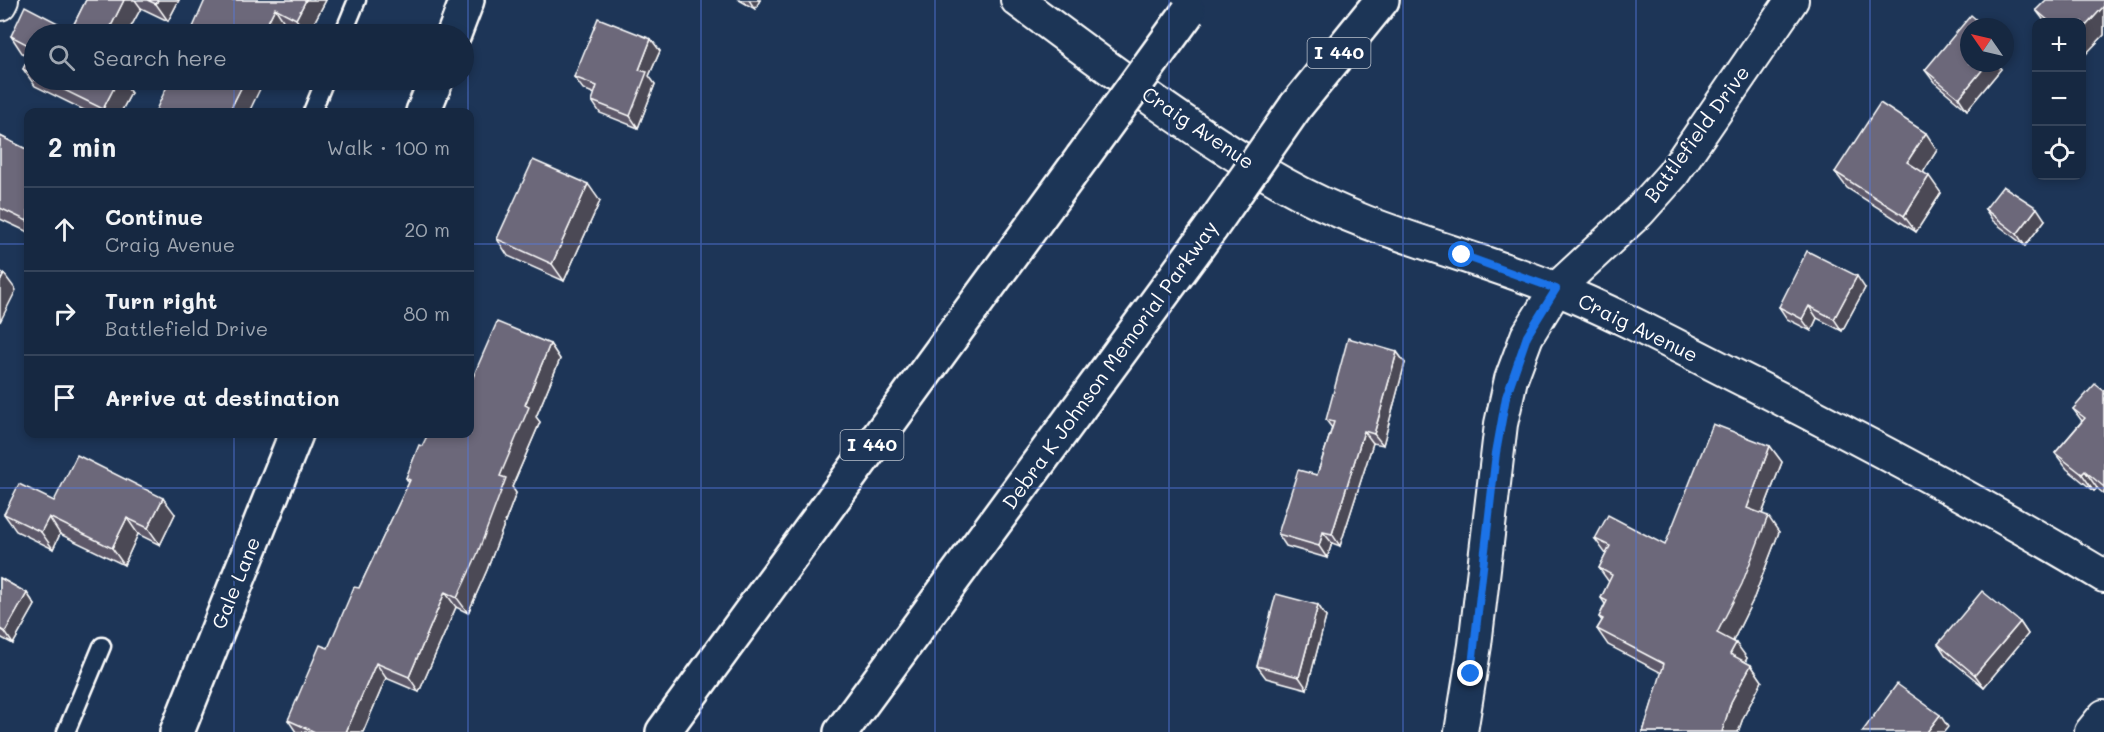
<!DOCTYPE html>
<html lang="en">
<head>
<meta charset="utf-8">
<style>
  body { margin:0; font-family:Mali,sans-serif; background:#23344c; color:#f1f3f6 }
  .controls { position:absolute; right:18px; top:18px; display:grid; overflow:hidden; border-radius:12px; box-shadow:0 3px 9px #0003 }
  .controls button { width:54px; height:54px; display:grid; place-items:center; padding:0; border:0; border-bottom:2px solid #35445a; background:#162841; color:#f1f3f6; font:30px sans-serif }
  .compass { position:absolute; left:1960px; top:18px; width:54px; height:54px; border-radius:50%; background:#162841; box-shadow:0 3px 9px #0003; rotate:304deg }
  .stop { position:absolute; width:18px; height:18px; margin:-14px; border:4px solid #1a73e8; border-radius:50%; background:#fff }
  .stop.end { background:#1a73e8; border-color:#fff; box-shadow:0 2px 6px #0008 }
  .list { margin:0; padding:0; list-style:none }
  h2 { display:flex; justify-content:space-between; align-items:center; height:78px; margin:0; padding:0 24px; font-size:26px }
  h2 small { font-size:20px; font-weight:400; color:#9ea6b1 }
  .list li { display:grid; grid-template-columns:39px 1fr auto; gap:18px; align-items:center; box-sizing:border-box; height:84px; padding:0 24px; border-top:2px solid #35445a }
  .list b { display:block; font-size:22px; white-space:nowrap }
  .list p { margin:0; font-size:20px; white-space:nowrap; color:#9ea6b1 }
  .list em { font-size:20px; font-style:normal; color:#9ea6b1 }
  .icon { flex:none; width:33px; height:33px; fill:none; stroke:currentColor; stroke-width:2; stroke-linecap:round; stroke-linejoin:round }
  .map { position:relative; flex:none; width:2104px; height:732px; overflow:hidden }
  .search { position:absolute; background:#162841; box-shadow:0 3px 9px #0003; left:24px; top:24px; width:450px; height:66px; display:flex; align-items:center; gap:15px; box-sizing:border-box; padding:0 21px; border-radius:33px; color:#9ea6b1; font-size:22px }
  .panel { position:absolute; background:#162841; box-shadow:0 3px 9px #0003; left:24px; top:108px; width:450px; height:330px; border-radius:12px }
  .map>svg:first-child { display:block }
</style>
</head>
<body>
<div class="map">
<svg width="2104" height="732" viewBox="0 0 2104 732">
  <rect width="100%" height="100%" fill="#1d3557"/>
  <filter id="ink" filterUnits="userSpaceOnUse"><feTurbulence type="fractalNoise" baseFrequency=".0167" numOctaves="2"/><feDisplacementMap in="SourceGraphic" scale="12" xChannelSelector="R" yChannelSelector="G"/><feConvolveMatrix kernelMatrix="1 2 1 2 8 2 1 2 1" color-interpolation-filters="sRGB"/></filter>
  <g filter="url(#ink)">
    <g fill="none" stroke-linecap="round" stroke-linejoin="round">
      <defs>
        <g id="lane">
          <polyline points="343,34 357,0"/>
          <polyline points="312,112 325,80"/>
          <polyline points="66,732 102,646"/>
        </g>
        <g id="street">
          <path d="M1017,0C1103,64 1189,130 1282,183C1366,231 1465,252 1554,288C1621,315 1686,351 1750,383C1870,444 1989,507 2104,576"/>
          <polyline points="0,4 2,0"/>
          <polyline points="1461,732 1475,645 1501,424 1511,379 1527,336 1556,289 1639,212 1673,174 1792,0"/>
          <polyline points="2091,732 2104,716"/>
        </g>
        <g id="secondary">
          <polyline points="454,34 467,0"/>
          <polyline points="423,112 436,80"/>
          <polyline points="177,732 296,434"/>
        </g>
        <g id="highway">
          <polyline points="1296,106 1382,0"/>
          <polyline points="663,732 1082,158"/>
          <polyline points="841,732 1211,228"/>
        </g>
      </defs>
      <use href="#lane" stroke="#fff" stroke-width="21"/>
      <use href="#street" stroke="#fff" stroke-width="36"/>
      <use href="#secondary" stroke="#fff" stroke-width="38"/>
      <use href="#highway" stroke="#fff" stroke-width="38"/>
      <use href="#lane" stroke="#1d3557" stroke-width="16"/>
      <use href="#street" stroke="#1d3557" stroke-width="32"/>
      <use href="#secondary" stroke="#1d3557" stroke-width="33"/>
      <use href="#highway" stroke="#1d3557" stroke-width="33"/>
      <defs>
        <g id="highway-bridge">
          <polyline points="1082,158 1188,12"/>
          <polyline points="1211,228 1296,106"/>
        </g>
      </defs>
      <use href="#highway-bridge" stroke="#fff" stroke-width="38" stroke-linecap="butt"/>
      <use href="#highway-bridge" stroke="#1d3557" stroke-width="33"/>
    </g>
    <g fill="#5d5969" stroke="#fff" stroke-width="1.5">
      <polygon points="86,0 179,0 168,21 141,8 127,34 34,34 34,80 122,80 131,93 121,112 88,112 35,86 23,69 30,56 22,53 11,36 71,30"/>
      <polygon points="205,0 326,0 308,34 305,34 286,25"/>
      <polygon points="739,0 760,0 755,9"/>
      <polygon points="2104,0 2104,35 2082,58 2082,22 2045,22 2036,10"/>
      <polygon points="1969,27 2001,69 1967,110 1934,82 1925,70"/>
      <polygon points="651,39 660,51 649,76 655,84 638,128 600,113 592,101 595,94 583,89 574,77"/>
      <polygon points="0,136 28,150 28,232 0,219"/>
      <polygon points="1937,150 1923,172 1941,193 1916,232 1847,188 1835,172"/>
      <polygon points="600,201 564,281 508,256 497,239"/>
      <polygon points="1985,209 2045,220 2025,246 1993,221"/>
      <polygon points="1865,288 1842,331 1817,318 1811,331 1787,319 1779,307"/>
      <polygon points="550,344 560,359 536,417 540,422 512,487 516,493 487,570 468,613 456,607 419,692 386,678 363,732 296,732 288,720 328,648 359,588 409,483 406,478 422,446 470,384"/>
      <polygon points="1397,352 1405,363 1383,445 1373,443 1340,546 1332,543 1327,558 1286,546 1278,534 1317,475 1332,428 1326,420"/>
      <polygon points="2104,391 2104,494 2097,488 2094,491 2067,469 2055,453 2082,421 2073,409"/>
      <polygon points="1770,446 1782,462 1762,514 1779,532 1753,600 1733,641 1747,658 1745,662 1751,665 1762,681 1743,718 1738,732 1643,732 1662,673 1608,645 1597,629 1602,621 1599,617 1605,604 1601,598 1609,582 1599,568 1606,554 1595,539 1665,545"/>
      <polygon points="54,501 175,514 160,545 138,534 124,565 60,534 53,549 16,531 4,514"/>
      <polygon points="0,578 27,593 35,605 13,644 0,637"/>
      <polygon points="1318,605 1326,617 1307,689 1266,678 1257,666"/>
      <polygon points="2020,622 2028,634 1984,687 1946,656 1938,644"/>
    </g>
    <g fill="#4c4855" stroke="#fff" stroke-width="1.5">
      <polygon points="124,0 135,0 141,8 127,34 107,34"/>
      <polygon points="158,0 179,0 168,21 156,4"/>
      <polygon points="306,0 326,0 308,34 307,34 296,19"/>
      <polygon points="749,0 760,0 755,9"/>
      <polygon points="2104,6 2104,35 2082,58 2082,30"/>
      <polygon points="275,8 286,25 282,34 262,34"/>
      <polygon points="651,39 660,51 649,76 655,84 638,128 630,116 639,70"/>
      <polygon points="1988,63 1997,63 2001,69 1967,110 1959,98"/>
      <polygon points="118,80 122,80 131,93 121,112 105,112 103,109"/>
      <polygon points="245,80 259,80 256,85 260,89 249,112 229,112"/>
      <polygon points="1926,133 1937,150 1919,179 1907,162"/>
      <polygon points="1929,176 1941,193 1916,232 1904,216"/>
      <polygon points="588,184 600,201 564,281 552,264"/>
      <polygon points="2037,208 2045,220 2025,246 2017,234"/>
      <polygon points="4,274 16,290 0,322 0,282"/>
      <polygon points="1857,276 1865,288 1842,331 1834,319"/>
      <polygon points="1809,306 1817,318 1811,331 1802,319"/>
      <polygon points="550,344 560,359 536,417 540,422 512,487 516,493 487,570 468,613 457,598 525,405"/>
      <polygon points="1397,352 1405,363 1383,445 1374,434"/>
      <polygon points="1364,431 1373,443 1340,546 1332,534"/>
      <polygon points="1770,446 1782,462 1758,524 1747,508"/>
      <polygon points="2085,471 2097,488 2094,491 2082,474"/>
      <polygon points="163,498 175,514 160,545 148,528"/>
      <polygon points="1768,516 1779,532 1753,600 1729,649 1717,633"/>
      <polygon points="49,517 60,534 53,549 41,532"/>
      <polygon points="127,518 138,534 124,565 112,548"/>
      <polygon points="1323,532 1332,543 1327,558 1319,546"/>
      <polygon points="445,592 456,607 419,692 409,677"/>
      <polygon points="27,593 35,605 13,644 5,632"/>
      <polygon points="1318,605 1326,617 1307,689 1299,677"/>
      <polygon points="2020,622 2028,634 1984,687 1975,675"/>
      <polygon points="1736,643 1747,658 1741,670 1730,654"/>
      <polygon points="376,663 386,678 363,732 346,732"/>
      <polygon points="1751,665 1762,681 1743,718 1738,732 1722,732 1731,702"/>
      <polygon points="1940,715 1948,727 1944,732 1927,732"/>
    </g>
    <g fill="#6c677a" stroke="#fff" stroke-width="1.5">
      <polygon points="86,0 124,0 107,34 34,34 34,75 23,69 34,48 11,36 25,6 71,30"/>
      <polygon points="147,0 158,0 156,4"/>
      <polygon points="205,0 306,0 296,19 275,8 262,34 190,34"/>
      <polygon points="2046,0 2104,0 2104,6 2082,30 2082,22 2050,22 2036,10"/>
      <polygon points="1971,15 1985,27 1969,27 1969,63 1988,63 1959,98 1925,70"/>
      <polygon points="598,18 651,39 639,70 647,72 630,116 592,101 597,86 574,77"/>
      <polygon points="44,80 118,80 103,109"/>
      <polygon points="170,80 245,80 229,112 155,112"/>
      <polygon points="1880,103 1926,133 1907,162 1929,176 1904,216 1835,172"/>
      <polygon points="0,136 28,150 28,218 27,221 0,208"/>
      <polygon points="533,160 588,184 552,264 497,239"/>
      <polygon points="2003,186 2037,208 2017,234 1985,209"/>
      <polygon points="1807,251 1857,276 1834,319 1809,306 1802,319 1779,307"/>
      <polygon points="0,271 4,274 0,282"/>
      <polygon points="497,322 550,344 525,405 529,407 500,476 506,478 477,555 457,598 445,592 409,677 376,663 346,732 315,732 288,720 320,645 328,648 354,587 359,588 410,480 406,478 419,445 422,446 428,434 470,434 470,384"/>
      <polygon points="1348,338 1397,352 1374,434 1364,431 1332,534 1323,532 1319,546 1278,534 1298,470 1317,475 1334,422 1326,420"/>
      <polygon points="2095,384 2104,391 2104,487 2085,471 2082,474 2055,453 2085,418 2073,409"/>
      <polygon points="1713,424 1770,446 1747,508 1768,516 1742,584 1717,633 1736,643 1730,654 1751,665 1731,702 1722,732 1643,732 1664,664 1597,629 1603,619 1599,617 1607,601 1601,598 1612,575 1599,568 1610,546 1595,539 1608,515 1665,545"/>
      <polygon points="77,455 163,498 148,528 127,518 112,548 49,517 41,532 4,514 19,484 54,501"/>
      <polygon points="0,578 27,593 5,632 0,629"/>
      <polygon points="1982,591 2020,622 1975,675 1938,644"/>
      <polygon points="1276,594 1318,605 1299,677 1257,666"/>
      <polygon points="1897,684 1940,715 1927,732 1862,732"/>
    </g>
  </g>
  <g fill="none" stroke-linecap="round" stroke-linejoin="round" filter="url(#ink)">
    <polyline stroke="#1a73e8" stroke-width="8" points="1462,255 1556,289 1527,336 1506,397 1496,453 1471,674"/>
  </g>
  <path fill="none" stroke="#567ae2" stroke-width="1.5" stroke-opacity="0.55" d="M234,0V34M468,0V112M701,0V732M935,0V732M1169,0V732M1403,0V732M1636,0V732M1870,0V732M234,80V112M0,244H28M470,244H2104M234,434V732M468,434V732M0,488H2104"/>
  <g text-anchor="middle" stroke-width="5" stroke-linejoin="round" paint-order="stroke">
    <g fill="#1d3557" stroke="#bbc2cd" stroke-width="1.5">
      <rect x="1307.5" y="38" width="63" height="30" rx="4.5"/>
      <rect x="840.5" y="430" width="63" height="30" rx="4.5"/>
    </g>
    <g font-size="18" font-weight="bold" fill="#fff">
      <text x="1339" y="59">I 440</text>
      <text x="872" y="451">I 440</text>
    </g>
    <g font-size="20" fill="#fff" stroke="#1d3557">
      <text transform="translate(1198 128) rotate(34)" y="7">Craig Avenue</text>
      <text transform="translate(1697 134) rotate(-54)" y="7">Battlefield Drive</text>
      <text transform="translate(1638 328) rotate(26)" y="7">Craig Avenue</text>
      <text transform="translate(1110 365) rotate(-54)" y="7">Debra K Johnson Memorial Parkway</text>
      <text transform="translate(236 583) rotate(-68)" y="7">Gale Lane</text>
    </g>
  </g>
</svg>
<div class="controls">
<button>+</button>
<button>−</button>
<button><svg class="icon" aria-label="locate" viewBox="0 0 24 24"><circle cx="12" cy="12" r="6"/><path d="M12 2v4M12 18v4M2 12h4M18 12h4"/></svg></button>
</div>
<svg class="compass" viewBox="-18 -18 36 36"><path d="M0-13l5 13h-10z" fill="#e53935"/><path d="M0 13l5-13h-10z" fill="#9ea6b1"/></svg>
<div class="stop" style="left:1462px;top:255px"></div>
<div class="stop end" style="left:1471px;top:674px"></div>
<div class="search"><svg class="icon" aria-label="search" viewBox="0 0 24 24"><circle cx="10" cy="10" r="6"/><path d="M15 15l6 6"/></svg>Search here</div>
<section class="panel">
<h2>2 min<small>Walk · 100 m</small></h2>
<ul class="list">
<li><svg class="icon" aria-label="ahead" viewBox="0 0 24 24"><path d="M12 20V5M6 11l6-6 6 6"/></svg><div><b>Continue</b><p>Craig Avenue</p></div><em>20 m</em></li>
<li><svg class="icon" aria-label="right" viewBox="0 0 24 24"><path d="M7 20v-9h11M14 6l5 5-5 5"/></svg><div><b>Turn right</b><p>Battlefield Drive</p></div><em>80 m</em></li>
<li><svg class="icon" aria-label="arrive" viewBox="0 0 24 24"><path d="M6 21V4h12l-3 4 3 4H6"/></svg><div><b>Arrive at destination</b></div></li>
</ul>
</section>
</div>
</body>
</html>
